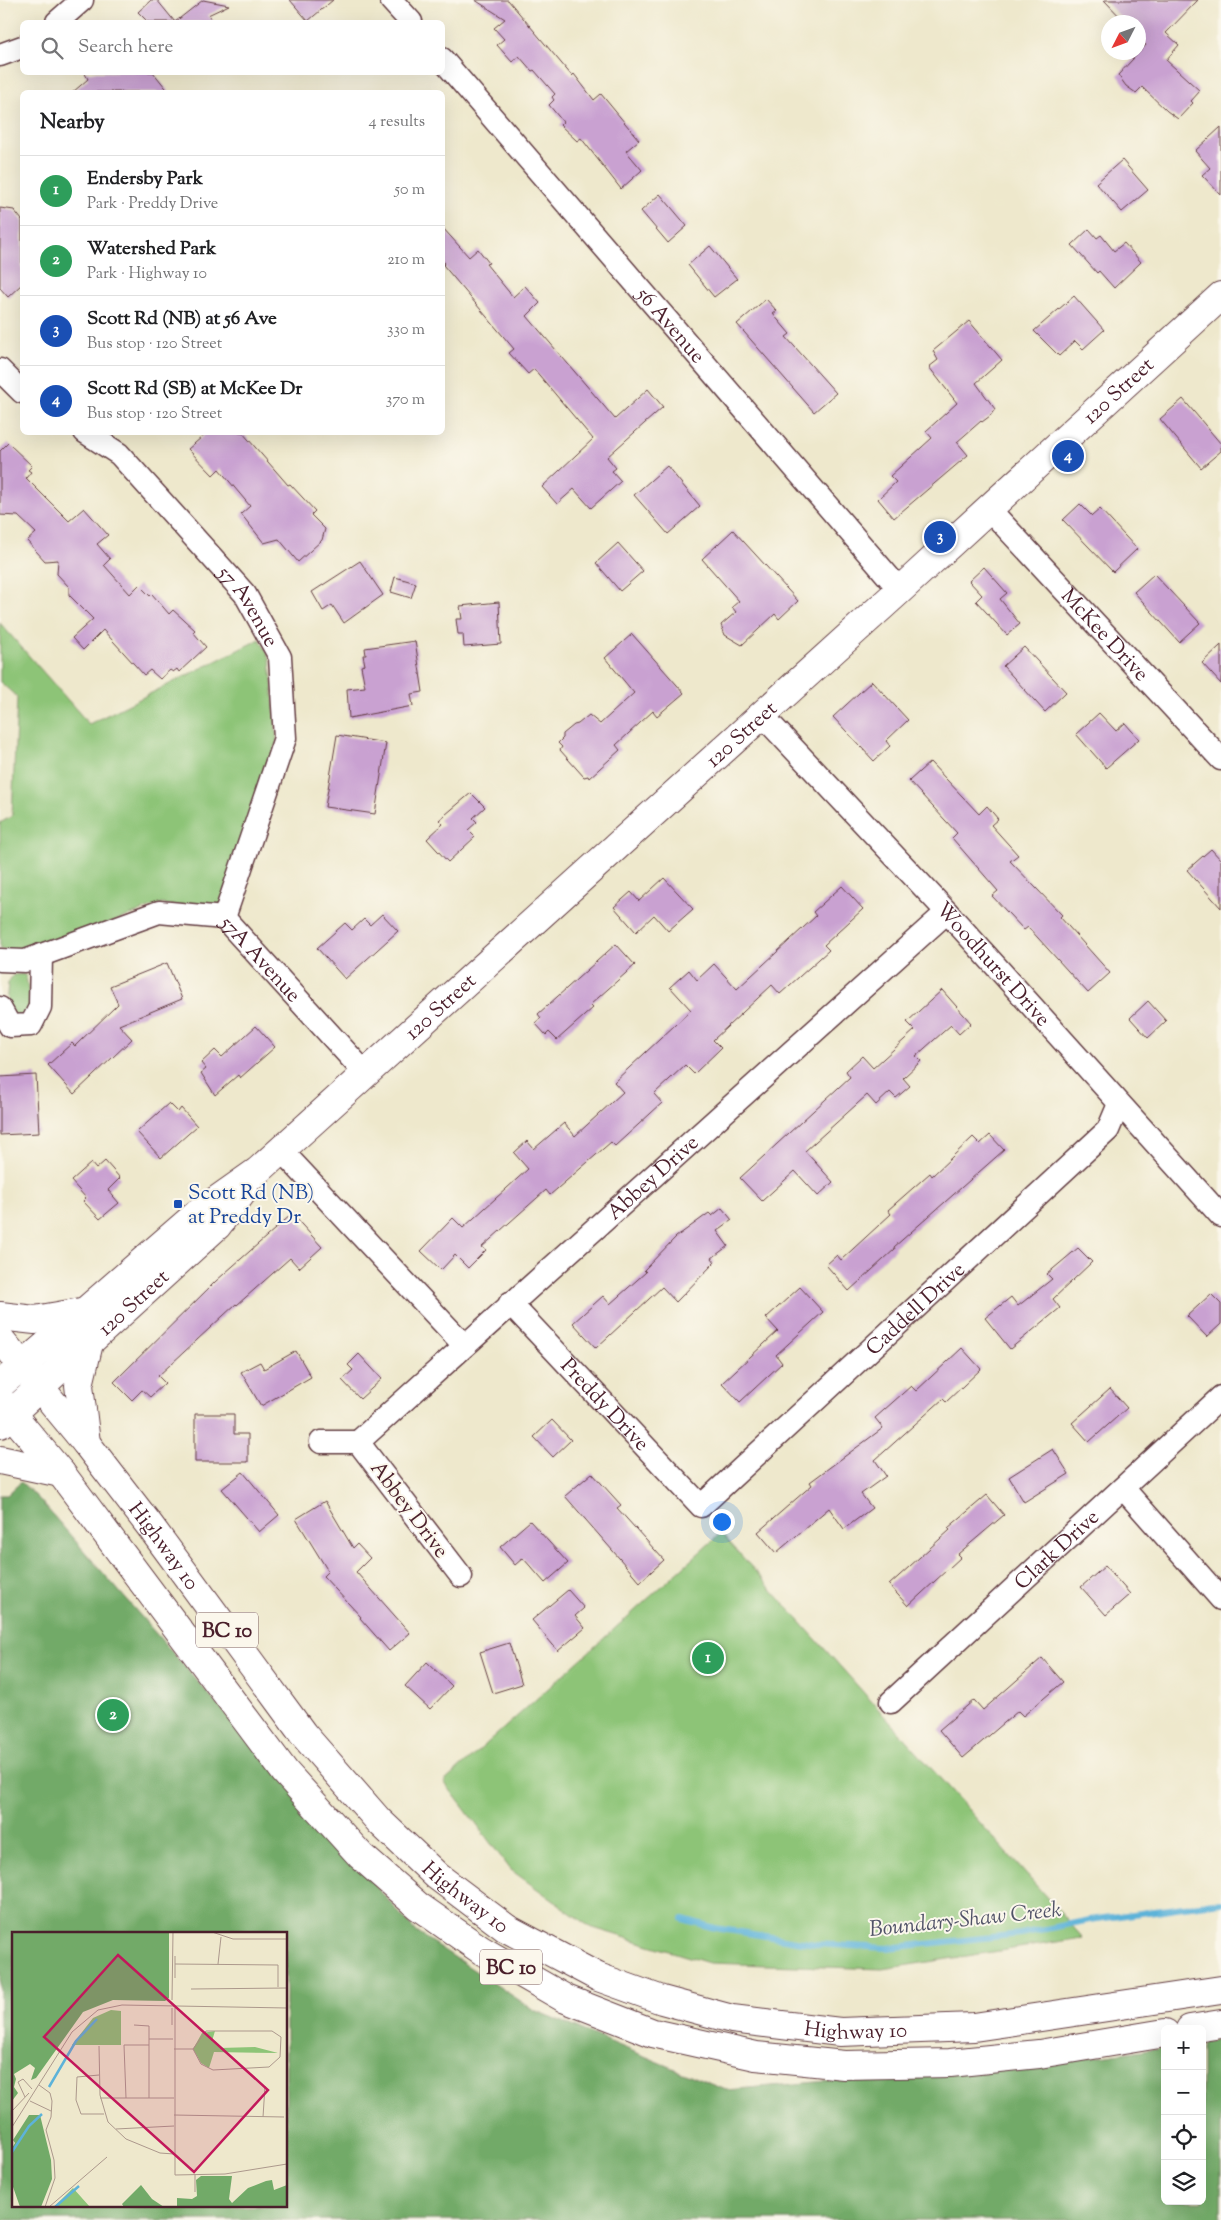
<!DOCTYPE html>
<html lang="en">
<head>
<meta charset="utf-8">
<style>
  body { margin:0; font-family:"Sorts Mill Goudy",serif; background:#f6f6f6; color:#202124 }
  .controls { position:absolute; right:15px; bottom:15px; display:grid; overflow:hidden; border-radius:8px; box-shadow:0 5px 20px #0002 }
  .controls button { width:45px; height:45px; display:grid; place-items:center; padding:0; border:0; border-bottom:1px solid #e0e0e0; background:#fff; color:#202124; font:25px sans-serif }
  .compass { position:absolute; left:1101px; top:15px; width:45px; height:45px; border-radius:50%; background:#fff; box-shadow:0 5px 20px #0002; rotate:228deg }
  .you { position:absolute; left:721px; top:1521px; width:18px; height:18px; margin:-12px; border:4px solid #fff; border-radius:50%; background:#1a73e8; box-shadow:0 0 0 8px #1a73e833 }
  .badge { display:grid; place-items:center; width:32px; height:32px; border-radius:50%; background:#d93025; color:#fff; font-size:16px; font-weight:700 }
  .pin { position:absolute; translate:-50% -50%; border:2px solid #fff; box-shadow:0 1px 5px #0006 }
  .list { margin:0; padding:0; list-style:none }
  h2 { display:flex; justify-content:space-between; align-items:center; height:65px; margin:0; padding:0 20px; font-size:21px }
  h2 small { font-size:16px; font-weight:400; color:#757577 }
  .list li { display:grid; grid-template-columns:32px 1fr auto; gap:15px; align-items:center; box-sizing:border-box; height:70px; padding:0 20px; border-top:1px solid #e0e0e0 }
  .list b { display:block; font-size:19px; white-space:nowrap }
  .list p { margin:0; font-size:16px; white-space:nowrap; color:#757577 }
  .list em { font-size:16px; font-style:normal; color:#757577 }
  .icon { flex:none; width:28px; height:28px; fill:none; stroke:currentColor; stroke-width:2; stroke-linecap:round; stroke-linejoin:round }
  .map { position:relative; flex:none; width:1221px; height:2220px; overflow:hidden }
  .search { position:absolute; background:#fff; box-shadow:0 5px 20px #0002; left:20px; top:20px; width:425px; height:55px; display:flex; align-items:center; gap:12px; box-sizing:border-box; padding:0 18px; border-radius:8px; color:#757577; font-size:19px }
  .panel { position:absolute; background:#fff; box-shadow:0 5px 20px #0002; left:20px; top:90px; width:425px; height:345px; border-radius:8px }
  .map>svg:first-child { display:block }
</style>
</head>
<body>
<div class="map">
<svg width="1221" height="2220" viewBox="0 0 1221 2220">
  <rect width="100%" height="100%" fill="#fbf7ec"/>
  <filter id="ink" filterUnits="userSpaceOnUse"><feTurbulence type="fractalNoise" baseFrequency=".02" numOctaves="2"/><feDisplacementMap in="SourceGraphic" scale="10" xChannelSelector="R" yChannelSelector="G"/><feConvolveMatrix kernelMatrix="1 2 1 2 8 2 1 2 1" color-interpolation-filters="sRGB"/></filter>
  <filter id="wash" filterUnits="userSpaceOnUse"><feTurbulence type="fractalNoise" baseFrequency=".0096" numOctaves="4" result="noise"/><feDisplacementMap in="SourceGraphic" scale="20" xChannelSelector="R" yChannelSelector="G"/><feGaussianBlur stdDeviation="1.12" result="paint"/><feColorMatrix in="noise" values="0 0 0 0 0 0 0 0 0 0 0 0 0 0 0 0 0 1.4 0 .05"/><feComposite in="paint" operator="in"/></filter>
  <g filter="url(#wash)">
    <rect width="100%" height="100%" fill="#eee8cc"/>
    <g fill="#8dc477" stroke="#6c7251">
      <polygon points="0,623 89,724 260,639 270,658 277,741 219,910 160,904 27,955 0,949 0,823 12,816 17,697 0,682"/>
      <polygon points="22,974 26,976 31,1008 26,1015 14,1016 6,1005 8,983 13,975"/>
      <polygon points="721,1533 1083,1938 883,1969 709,1963 590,1927 511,1870 444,1782"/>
    </g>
    <path fill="#72aa68" stroke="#5e644a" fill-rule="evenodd" d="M21,1482L38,1498L415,1931L534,2010L726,2090L1077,2059L1165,2047V2201H1202V2042L1221,2039V2220H0V1495H7ZM14,1934H286V2206H14Z"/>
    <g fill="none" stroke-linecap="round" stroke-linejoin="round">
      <polyline stroke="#5db3d9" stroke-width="6" points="683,1919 715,1928 815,1944 887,1948 1021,1934 1090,1920 1221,1902"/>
    </g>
    <g id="blocks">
      <g fill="#c9a1d1">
        <polygon points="151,0 157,0 175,22 203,0 229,5 208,15 214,22 148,22 138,12"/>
        <polygon points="290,0 333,0 308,21"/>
        <polygon points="475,0 508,0 572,76 574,74 594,100 601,94 639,140 626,151 642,170 621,189 581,138 577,141 560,125 563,122 549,105 554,100 552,97 555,94 534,70 532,71 519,56 512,62 497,45 504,39 494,28 505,19"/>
        <polygon points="1104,0 1198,0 1166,33 1179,45 1166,60 1200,91 1191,101 1193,103 1178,119 1167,111 1142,87 1136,93 1126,86 1118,75 1146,45 1138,37 1138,22 1125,22"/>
        <polygon points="84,72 153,72 169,92 73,92 88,79"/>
        <polygon points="1221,127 1221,195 1202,175 1210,168 1195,151"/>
        <polygon points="1122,160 1148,190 1122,212 1096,183"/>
        <polygon points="660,194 687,226 668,243 641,211"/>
        <polygon points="0,208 14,210 22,220 22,284 8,297 0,288"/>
        <polygon points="442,227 469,257 478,249 489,263 486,264 513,297 525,286 540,303 527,316 615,419 648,389 663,407 607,457 616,468 612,471 621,481 591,508 574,489 557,504 542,487 593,439 534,369 528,374 509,353 514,349 443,265 445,263 442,260"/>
        <polygon points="1089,229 1097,238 1101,235 1114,251 1124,243 1141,262 1114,288 1099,271 1097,273 1072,245"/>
        <polygon points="710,246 737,279 714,297 688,265"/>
        <polygon points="1074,296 1104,330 1083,349 1075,341 1059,356 1034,331"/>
        <polygon points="766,299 777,311 773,314 790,334 786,337 836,393 814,412 737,324"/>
        <polygon points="969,321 1002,360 976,383 995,409 990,416 982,422 981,421 957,442 968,455 894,518 878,499 896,482 890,476 932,438 926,431 957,403 929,367 938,360 933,351"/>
        <polygon points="1183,399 1221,444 1221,451 1201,468 1160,419"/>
        <polygon points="208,432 242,432 288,485 290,484 315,511 311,515 325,529 322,540 298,562 279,539 264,543 241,514 250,506 219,469 213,475 188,449"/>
        <polygon points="8,443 32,466 28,470 31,472 26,478 69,521 84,508 108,535 97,544 110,559 104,565 130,594 139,585 150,596 152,594 169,614 173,610 195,630 193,632 206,647 179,672 177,669 173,672 170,670 160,679 150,670 144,675 103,630 83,650 72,638 93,619 69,595 69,587 57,574 58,560 45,561 27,541 36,533 18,516 0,515 0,451"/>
        <polygon points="667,466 700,506 668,534 634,495"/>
        <polygon points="1080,504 1092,516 1100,509 1137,549 1113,572 1063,520"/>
        <polygon points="733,530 798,601 779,619 775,614 742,645 725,635 721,625 736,612 732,607 739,601 702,559"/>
        <polygon points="618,543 643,571 620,591 596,563"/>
        <polygon points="360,561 383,595 344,623 332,605 323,611 312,592"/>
        <polygon points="984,567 1007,593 1000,599 1020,624 1007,635 976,601 982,595 969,581"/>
        <polygon points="1154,574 1200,623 1179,642 1134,592"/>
        <polygon points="395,577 416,583 411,598 391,592"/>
        <polygon points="499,602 501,644 464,647 463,634 458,634 456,619 462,619 460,606"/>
        <polygon points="632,634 684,693 657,716 653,711 616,745 620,750 589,778 588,776 584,777 560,750 562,747 558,743 563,738 563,734 574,725 578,724 589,715 600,724 634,693 605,658"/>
        <polygon points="415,641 423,692 411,694 413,706 349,718 347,689 365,687 361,666 365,665 363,655 366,655 365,648"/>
        <polygon points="1221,645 1221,684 1202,663"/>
        <polygon points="1024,647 1066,692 1045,712 1003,666"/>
        <polygon points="872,681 908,720 886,741 890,746 874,761 833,717"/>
        <polygon points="1099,713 1116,731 1125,723 1139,739 1106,768 1076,734"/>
        <polygon points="337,735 386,743 375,814 325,807"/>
        <polygon points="930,762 979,814 987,806 998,819 991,825 1018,855 1010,861 1062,915 1060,917 1110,973 1088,993 1028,927 1024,930 992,896 998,891 952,838 957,833 909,781"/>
        <polygon points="471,793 485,807 473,818 477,822 468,830 475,837 448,862 427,839 443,824 439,820"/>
        <polygon points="1211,849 1221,860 1221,908 1187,870"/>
        <polygon points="664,878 693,909 668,931 654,915 636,932 614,907 631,892 639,901"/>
        <polygon points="842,886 863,909 824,945 829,950 780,994 772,985 713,1040 721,1048 694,1074 685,1065 654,1094 662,1103 615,1146 611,1142 550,1195 546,1190 482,1247 486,1250 468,1268 455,1255 441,1270 421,1251 453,1218 463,1228 528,1169 514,1153 527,1141 534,1149 564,1123 575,1136 623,1092 614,1082 691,1010 670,987 689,970 697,980 714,964 737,989 816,916 813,912"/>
        <polygon points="382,914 398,931 345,979 317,948 345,923 352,930 364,919 370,925"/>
        <polygon points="616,944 635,965 590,1005 593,1008 557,1040 549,1032 546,1035 535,1023 541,1018 538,1014"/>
        <polygon points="167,963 182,999 119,1025 132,1039 74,1094 48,1065 72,1043 75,1046 118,1004 110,986"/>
        <polygon points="942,990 971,1023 959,1034 951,1025 916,1056 921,1061 903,1078 910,1086 896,1098 890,1092 876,1105 867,1095 805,1151 833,1182 818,1196 795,1171 762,1201 740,1178 850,1077 846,1071 862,1056 873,1068 915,1030 907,1022"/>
        <polygon points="1148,1001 1166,1021 1148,1038 1130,1018"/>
        <polygon points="256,1026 275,1047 240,1078 238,1075 215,1095 201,1073 206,1069 201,1063 215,1050 222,1057"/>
        <polygon points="36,1075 39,1133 0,1135 0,1077"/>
        <polygon points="169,1103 178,1112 181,1108 197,1126 161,1158 137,1132"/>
        <polygon points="990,1135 1004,1150 894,1247 895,1249 849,1291 826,1265 837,1255 841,1260 891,1214 888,1210 930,1173 932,1176 973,1137 980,1144"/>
        <polygon points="105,1161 120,1178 108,1190 119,1203 100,1219 83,1201 86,1198 71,1181 91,1163 96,1169"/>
        <polygon points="722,1208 732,1220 717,1231 728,1246 712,1258 715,1262 676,1302 662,1287 596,1348 573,1323 603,1296 610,1304 646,1272 644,1270 676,1237 709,1213 712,1216"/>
        <polygon points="292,1214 322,1247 299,1268 290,1258 237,1305 236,1304 158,1376 165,1383 150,1397 142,1390 132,1400 114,1382 216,1281"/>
        <polygon points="1078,1248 1092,1262 1053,1299 1060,1308 1010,1349 985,1318 1011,1297 1018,1306 1052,1279 1047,1274"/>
        <polygon points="800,1287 823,1312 776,1355 782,1363 740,1402 722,1383 778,1331 766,1318"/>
        <polygon points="1211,1294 1221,1304 1221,1324 1207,1337 1187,1316"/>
        <polygon points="962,1348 981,1369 946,1402 943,1399 875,1460 886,1476 861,1494 872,1508 844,1529 829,1508 776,1553 758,1532 812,1485 810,1482 883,1428 875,1418 911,1386 916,1391"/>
        <polygon points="296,1351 311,1377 261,1406 241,1372 260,1362 264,1369"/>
        <polygon points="359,1354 382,1379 360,1399 342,1380 353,1370 348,1365"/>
        <polygon points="1110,1389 1127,1408 1089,1442 1072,1423"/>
        <polygon points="195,1414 234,1414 234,1434 248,1434 248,1462 195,1462"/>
        <polygon points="552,1420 571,1440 553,1457 534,1437"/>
        <polygon points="1053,1449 1069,1474 1024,1502 1009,1477"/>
        <polygon points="243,1472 279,1515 259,1532 222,1489"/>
        <polygon points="592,1473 621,1505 617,1508 664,1560 640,1582 565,1496"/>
        <polygon points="987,1495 1004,1515 958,1554 961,1557 908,1606 889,1585 950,1530 948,1528"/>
        <polygon points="325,1501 353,1548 357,1544 370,1558 356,1572 410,1633 389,1651 360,1618 361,1617 323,1576 328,1571 296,1519"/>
        <polygon points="530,1521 568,1563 545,1583 523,1558 515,1565 500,1547"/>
        <polygon points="1105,1566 1130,1594 1106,1615 1081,1587"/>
        <polygon points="568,1590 584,1608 575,1616 585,1628 558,1651 532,1620"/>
        <polygon points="509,1643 522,1684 493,1693 480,1652"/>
        <polygon points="1042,1658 1063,1682 1023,1716 1018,1711 963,1758 939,1730 974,1700 983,1710"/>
        <polygon points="427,1662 452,1686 430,1709 405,1686"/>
      </g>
    </g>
  </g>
  <g filter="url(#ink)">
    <use href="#blocks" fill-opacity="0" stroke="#633d43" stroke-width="1"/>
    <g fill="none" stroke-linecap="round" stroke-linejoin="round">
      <defs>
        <g id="minor">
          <polyline points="391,0 411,22"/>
          <polyline points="57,22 82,0"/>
          <polyline points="0,55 22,47"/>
          <path id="s1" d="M442,59L900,590"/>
          <polyline points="0,370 22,392"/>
          <path id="s2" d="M85,432L119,454L245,594L280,657L285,738L224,918"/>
          <path id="s3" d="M989,509L1221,759"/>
          <path id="s4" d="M762,715L947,912L1221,1216"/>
          <path id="s5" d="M0,960L25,961L159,912L224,918L365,1073"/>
          <polyline points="0,1008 10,1026 31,1025 40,1007 41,955"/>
          <polyline points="281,1150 464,1345"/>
          <path id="s6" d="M510,1303L701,1506L1108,1130L1119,1104"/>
          <polyline points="321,1442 358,1442"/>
          <polyline points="1123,1488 1221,1599"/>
          <path id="s7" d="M461,1576L358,1442L947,912"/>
          <path id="s8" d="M891,1702L1221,1397"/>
        </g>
        <g id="tertiary">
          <path id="s9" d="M22,1366L197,1214L258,1171L900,590L1221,296"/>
          <path id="s10" d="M40,1387L217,1226L244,1190"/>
        </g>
        <g id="secondary">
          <polyline points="0,1385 22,1366"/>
          <polyline points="0,1424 40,1387"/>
        </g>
        <g id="trunk">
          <polyline points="0,1316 35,1320 87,1311"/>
          <path id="s11" d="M0,1339L86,1443L150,1526L303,1734L379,1821L437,1876L506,1928L598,1977L662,2000L732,2019L840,2032L974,2027L1221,1990"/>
          <polyline points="0,1400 61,1473 285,1772 361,1856 418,1906 481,1950 566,1999 653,2033 756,2056 844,2065 950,2063 1039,2054 1165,2033"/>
          <polyline points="86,1443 79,1385 89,1343"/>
          <polyline points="0,1460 61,1473"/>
          <polyline points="1190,2029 1221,2024"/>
        </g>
      </defs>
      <use href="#minor" stroke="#633d43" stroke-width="25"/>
      <use href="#tertiary" stroke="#633d43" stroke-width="30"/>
      <use href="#secondary" stroke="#633d43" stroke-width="30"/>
      <use href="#trunk" stroke="#633d43" stroke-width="30"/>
      <use href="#minor" stroke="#fff" stroke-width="22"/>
      <use href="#tertiary" stroke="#fff" stroke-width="28"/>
      <use href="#secondary" stroke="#fff" stroke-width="28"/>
      <use href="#trunk" stroke="#fff" stroke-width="28"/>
    </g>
  </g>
  <rect fill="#1a4fb4" stroke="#fbf7ec" stroke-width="2" x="173" y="1199" width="10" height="10" rx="2.5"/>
  <g text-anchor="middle" stroke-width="4" stroke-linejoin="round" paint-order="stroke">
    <g fill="#fbf7ec" stroke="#7f6065" stroke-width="1">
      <rect x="196" y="1612.5" width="62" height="35" rx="4"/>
      <rect x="480" y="1949.5" width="62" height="35" rx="4"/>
    </g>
    <g font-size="20" font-weight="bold" fill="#4a1f2b">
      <text x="227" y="1637">BC 10</text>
      <text x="511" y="1974">BC 10</text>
    </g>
    <g font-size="21" fill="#4a1f2b" stroke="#fbf7ec">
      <text dy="7" stroke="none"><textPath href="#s1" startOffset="351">56 Avenue</textPath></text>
      <text dy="7" stroke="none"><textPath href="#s9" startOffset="1468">120 Street</textPath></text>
      <text dy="7" stroke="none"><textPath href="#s2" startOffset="241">57 Avenue</textPath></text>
      <text dy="7" stroke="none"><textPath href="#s3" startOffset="171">McKee Drive</textPath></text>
      <text dy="7" stroke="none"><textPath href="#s9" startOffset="958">120 Street</textPath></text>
      <text dy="7" stroke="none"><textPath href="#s5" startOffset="288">57A Avenue</textPath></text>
      <text dy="7" stroke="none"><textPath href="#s4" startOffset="340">Woodhurst Drive</textPath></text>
      <text dy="7" stroke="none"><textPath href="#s9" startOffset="552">120 Street</textPath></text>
      <text dy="7" stroke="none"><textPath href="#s7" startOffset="565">Abbey Drive</textPath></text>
      <text dy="7" stroke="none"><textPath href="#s10" startOffset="126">120 Street</textPath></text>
      <text dy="7" stroke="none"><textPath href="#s6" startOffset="570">Caddell Drive</textPath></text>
      <text dy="7" stroke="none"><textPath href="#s6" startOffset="139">Preddy Drive</textPath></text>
      <text transform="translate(410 1509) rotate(53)" y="7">Abbey Drive</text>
      <text dy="7" stroke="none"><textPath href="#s11" startOffset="264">Highway 10</textPath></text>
      <text dy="7" stroke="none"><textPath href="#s8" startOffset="225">Clark Drive</textPath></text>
      <text dy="7" stroke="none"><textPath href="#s11" startOffset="729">Highway 10</textPath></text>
      <text dy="7" stroke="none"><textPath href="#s11" startOffset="1149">Highway 10</textPath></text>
    </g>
    <g font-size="21" fill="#164399" stroke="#fbf7ec" text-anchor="start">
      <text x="188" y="1199">Scott Rd (NB)<tspan x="188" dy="24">at Preddy Dr</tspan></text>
    </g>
    <g font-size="22" font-style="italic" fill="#515368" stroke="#fbf7ec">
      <text transform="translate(965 1918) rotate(-6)" y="8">Boundary-Shaw Creek</text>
    </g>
  </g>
  <g transform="translate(12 1932)">
    <rect width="275" height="275" fill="#eee8cc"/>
    <path d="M99,78L109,79V113H60L81,86ZM203,99L200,109L208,116L243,115L266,121L202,120L197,136L189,131L181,117L190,101ZM61,256L78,275H42Z" fill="#8dc477"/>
    <path d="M0,0H157V66L153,69L101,68L71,80L24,146L19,148L23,136L18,132L2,142L4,147L2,155L6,161L0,169ZM17,183H28L39,228L40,247L29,275H8L0,252V216L3,211L1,208ZM189,244H220L217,267L220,271L236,256L254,249L260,248L262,258L275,253V275H165V266L180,267L185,264L184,248ZM129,253L140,267L152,275H112L110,272Z" fill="#72aa68"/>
    <path fill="none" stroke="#5db3d9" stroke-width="2.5" d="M37,155L64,109L85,87M0,220L17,194L30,182M43,275L67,254"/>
    <path fill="none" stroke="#ac988c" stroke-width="1" d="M200,0L221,7H275M163,24V46M163,32L266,33V55M206,32L209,5M179,57L275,56M160,68L161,0M160,76V93M163,76V243L213,242L275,232M122,93L137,94V166M137,107H161M87,114L88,163L96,190L114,207L148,221L162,222M162,117H181L194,99H260L269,105L268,125L257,135L201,138L189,132L181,117M87,143L65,145L64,168L69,182H92M27,153L38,161L40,169L39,185L34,198L42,228L43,246L33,275M13,165L6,150L11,147L20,157M88,166H162M114,166L112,113H137M18,169L39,179M0,179L17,161M162,183L272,185M251,185L253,154M0,195L60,100L86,78L110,73L275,76M104,197L162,194M183,242V260M37,275L95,225"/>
    <path fill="#c2185b" fill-opacity="0.15" stroke="#c2185b" stroke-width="2.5" d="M106,23L256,158L182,240L32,105Z"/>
    <rect width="275" height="275" fill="none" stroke="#4a1f2b" stroke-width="2.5"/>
  </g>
</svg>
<div class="controls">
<button>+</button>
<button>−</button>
<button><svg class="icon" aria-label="locate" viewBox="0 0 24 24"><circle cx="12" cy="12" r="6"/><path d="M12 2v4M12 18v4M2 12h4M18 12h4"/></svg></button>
<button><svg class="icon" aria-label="layers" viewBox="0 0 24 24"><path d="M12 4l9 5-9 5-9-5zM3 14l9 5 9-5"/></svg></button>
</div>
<svg class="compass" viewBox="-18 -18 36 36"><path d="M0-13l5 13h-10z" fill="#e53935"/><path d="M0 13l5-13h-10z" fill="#757577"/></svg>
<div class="you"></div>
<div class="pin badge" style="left:708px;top:1658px;background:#2e9e5b">1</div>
<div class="pin badge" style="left:113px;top:1715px;background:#2e9e5b">2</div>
<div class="pin badge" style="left:940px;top:537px;background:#1a4fb4">3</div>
<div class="pin badge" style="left:1068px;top:456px;background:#1a4fb4">4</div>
<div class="search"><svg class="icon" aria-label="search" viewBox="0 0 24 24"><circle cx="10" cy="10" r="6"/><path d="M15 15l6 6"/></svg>Search here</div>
<section class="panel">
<h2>Nearby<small>4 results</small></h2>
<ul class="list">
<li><span class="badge" style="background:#2e9e5b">1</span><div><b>Endersby Park</b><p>Park · Preddy Drive</p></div><em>50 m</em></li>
<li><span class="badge" style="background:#2e9e5b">2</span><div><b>Watershed Park</b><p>Park · Highway 10</p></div><em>210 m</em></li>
<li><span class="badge" style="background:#1a4fb4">3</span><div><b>Scott Rd (NB) at 56 Ave</b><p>Bus stop · 120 Street</p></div><em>330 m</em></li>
<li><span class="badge" style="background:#1a4fb4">4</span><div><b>Scott Rd (SB) at McKee Dr</b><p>Bus stop · 120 Street</p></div><em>370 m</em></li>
</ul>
</section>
</div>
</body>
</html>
